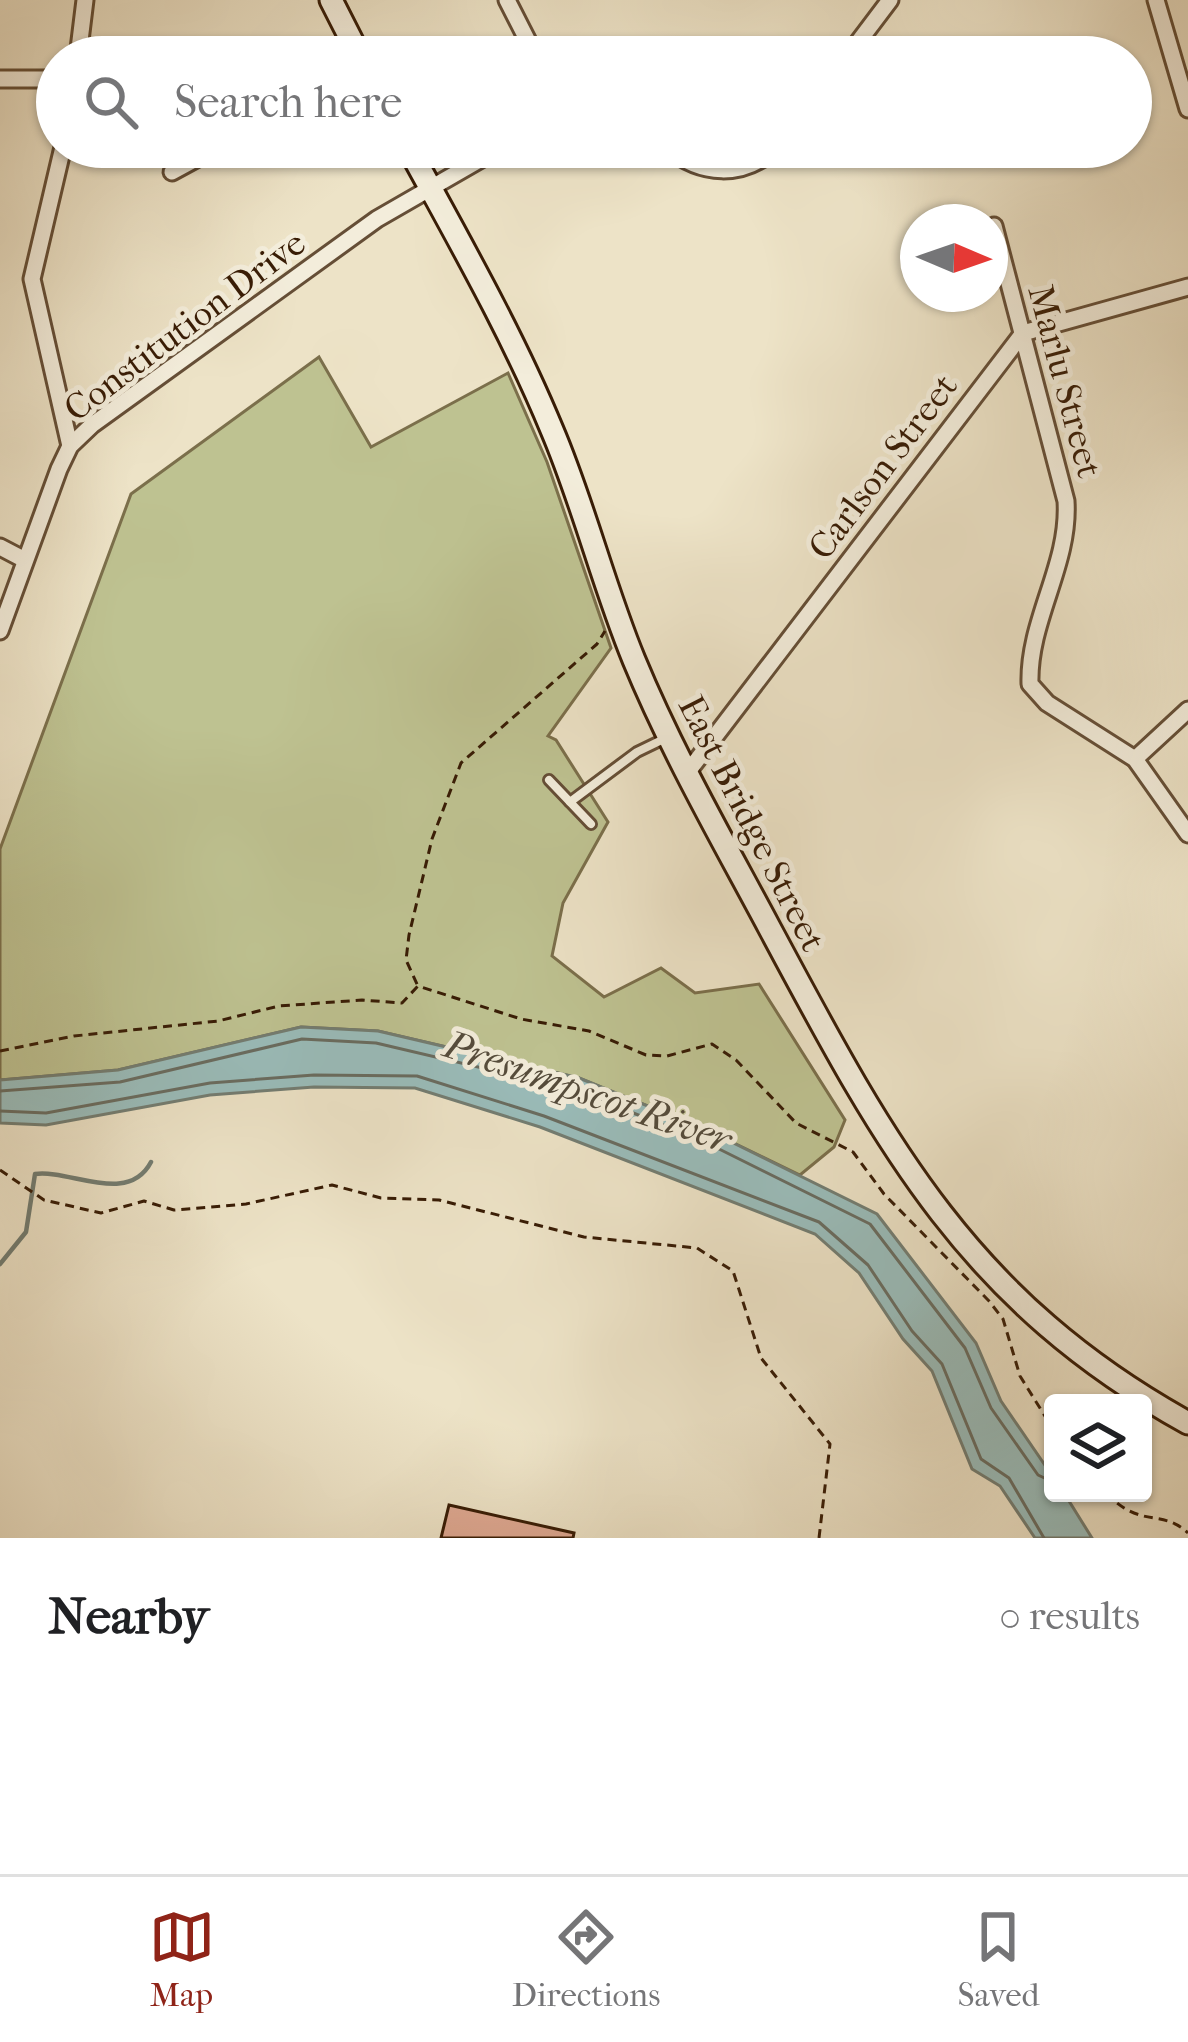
<!DOCTYPE html>
<html lang="en">
<head>
<meta charset="utf-8">
<style>
  body { margin:0; font-family:"IM FELL French Canon",serif; background:#f2f2f2; color:#202124 }
  .controls { position:absolute; right:36px; bottom:36px; display:grid; overflow:hidden; border-radius:12px; box-shadow:0 3px 9px #0004 }
  .controls button { width:108px; height:108px; display:grid; place-items:center; padding:0; border:0; border-bottom:3px solid #e0e0e0; background:#fff; color:#202124; font:60px sans-serif }
  .compass { position:absolute; left:900px; top:204px; width:108px; height:108px; border-radius:50%; background:#fff; box-shadow:0 3px 9px #0004; rotate:92deg }
  .list { margin:0; padding:0; list-style:none }
  h2 { display:flex; justify-content:space-between; align-items:center; height:156px; margin:0; padding:0 48px; font-size:51px }
  h2 small { font-size:39px; font-weight:400; color:#757577 }
  .icon { flex:none; width:66px; height:66px; fill:none; stroke:currentColor; stroke-width:2; stroke-linecap:round; stroke-linejoin:round }
  .map { position:relative; flex:none; width:1188px; height:1538px; overflow:hidden }
  .search { position:absolute; background:#fff; box-shadow:0 3px 9px #0004; left:36px; right:36px; top:36px; height:132px; display:flex; align-items:center; gap:30px; box-sizing:border-box; padding:0 42px; border-radius:66px; color:#757577; font-size:45px }
  .sheet { height:336px; background:#fff }
  nav { display:flex; justify-content:space-around; align-items:center; box-sizing:border-box; height:168px; border-top:3px solid #e0e0e0; background:#fff; font-size:33px; color:#757577 }
  nav a { display:grid; justify-items:center; gap:6px }
  nav .on { color:#8f2418 }
  .map>svg:first-child { display:block }
</style>
</head>
<body>
<div class="map">
<svg width="1188" height="1538" viewBox="0 0 1188 1538">
  <rect width="100%" height="100%" fill="#ede3c7"/>
  <filter id="stains"><feTurbulence type="fractalNoise" baseFrequency=".00167" numOctaves="4"/><feColorMatrix values="0 0 0 0 .2 0 0 0 0 .09 0 0 0 0 .02 0 0 0 .5 -.17"/></filter>
  <radialGradient id="worn" r=".72"><stop offset=".6" stop-color="#630" stop-opacity="0"/><stop offset="1" stop-color="#630" stop-opacity=".3"/></radialGradient>
  <polygon fill="#bec291" stroke="#7b6f4b" stroke-width="3" points="319,357 371,447 508,373 547,462 611,648 548,736 556,740 608,822 563,903 552,956 604,997 661,968 695,993 759,984 845,1120 834,1147 800,1175 707,1130 579,1078 378,1031 301,1027 118,1070 0,1080 0,849 131,494"/>
  <polygon fill="#9abdbb" stroke="#737d72" stroke-width="3" points="301,1027 378,1031 579,1078 707,1130 877,1214 976,1343 1001,1401 1053,1477 1053,1493 1064,1493 1092,1538 1035,1538 1000,1486 972,1469 932,1371 903,1339 859,1273 815,1234 540,1127 415,1088 314,1087 210,1095 46,1125 0,1123 0,1080 118,1070"/>
  <g fill="none" stroke-linecap="round" stroke-linejoin="round">
    <g stroke="#696c60" stroke-width="3">
      <polyline points="0,1091 120,1082 302,1039 376,1043 576,1090 703,1141 870,1224 965,1348 991,1408 1038,1475 1053,1482"/>
      <polyline points="0,1111 46,1113 210,1083 314,1075 417,1076 544,1116 819,1222 868,1265 912,1331 942,1364 981,1459 1009,1478 1044,1538"/>
    </g>
    <path stroke="#737d72" stroke-width="4.5" d="M0,1264L26,1232L35,1174C70,1169 128,1206 151,1162"/>
  </g>
  <polygon fill="#dea892" stroke="#381c05" stroke-width="3" points="449,1505 574,1533 573,1538 441,1538"/>
  <g fill="none" stroke-linecap="round" stroke-linejoin="round">
    <defs>
      <g id="lane">
        <polyline points="549,780 570,802"/>
        <polyline points="591,824 570,802 637,752 668,737"/>
      </g>
      <g id="street">
        <polyline points="507,0 536,57"/>
        <polyline points="1156,0 1188,109"/>
        <polyline points="78,57 85,0"/>
        <polyline points="847,57 890,0"/>
        <polyline points="0,79 57,79"/>
        <polyline points="63,147 32,279 70,446"/>
        <path d="M666,147C701,176 743,179 777,147"/>
        <polyline points="172,172 218,147"/>
        <path d="M994,226L1066,501C1070,565 1028,620 1030,684L1047,703L1135,759L1188,834"/>
        <polyline points="0,547 23,559"/>
        <polyline points="0,631 59,469 70,446 92,425 377,219 502,147"/>
        <polyline points="1135,759 1188,710"/>
        <polyline points="687,773 1023,333 1188,287"/>
      </g>
      <g id="secondary">
        <polyline points="331,0 360,57"/>
        <path d="M408,147C458,239 512,333 552,430C584,505 603,585 634,660C672,752 722,839 769,927C884,1142 966,1300 1188,1423"/>
      </g>
    </defs>
    <use href="#lane" stroke="#654e36" stroke-width="14"/>
    <use href="#street" stroke="#654e36" stroke-width="21"/>
    <use href="#secondary" stroke="#381c05" stroke-width="27"/>
    <g stroke="#381c05" stroke-width="3" stroke-dasharray="9 6" stroke-linecap="butt">
      <polyline points="417,984 406,960 409,935 432,839 461,763 597,644 605,631"/>
      <polyline points="0,1051 74,1036 218,1021 279,1006 362,1000 402,1003 418,986 521,1019 589,1031 646,1055 667,1056 712,1044 736,1060 796,1123 853,1152 884,1194 989,1301 1003,1319 1020,1376 1053,1429"/>
      <polyline points="0,1170 44,1200 101,1213 144,1201 174,1210 246,1204 332,1185 381,1198 439,1200 584,1237 697,1248 733,1271 761,1358 830,1444 819,1538"/>
      <path d="M1106,1493C1142,1530 1162,1508 1188,1533"/>
    </g>
    <use href="#lane" stroke="#f3eddb" stroke-width="8"/>
    <use href="#street" stroke="#f3eddb" stroke-width="15"/>
    <use href="#secondary" stroke="#f3eddb" stroke-width="21"/>
  </g>
  <g text-anchor="middle" stroke-width="10" stroke-linejoin="round" paint-order="stroke">
    <g font-size="36" fill="#381c05" stroke="#f3eddb">
      <text transform="translate(184 325) rotate(-37)" y="13">Constitution Drive</text>
      <text transform="translate(1066 381) rotate(75)" y="13">Marlu Street</text>
      <text transform="translate(882 466) rotate(-53)" y="13">Carlson Street</text>
      <text transform="translate(753 823) rotate(63)" y="13">East Bridge Street</text>
    </g>
    <g font-size="39" font-style="italic" fill="#554c3c" stroke="#f3eddb">
      <text transform="translate(588 1091) rotate(19)" y="14">Presumpscot River</text>
    </g>
  </g>
  <rect width="100%" height="100%" filter="url(#stains)"/>
  <rect width="100%" height="100%" fill="url(#worn)"/>
</svg>
<div class="controls">
<button><svg class="icon" aria-label="layers" viewBox="0 0 24 24"><path d="M12 4l9 5-9 5-9-5zM3 14l9 5 9-5"/></svg></button>
</div>
<svg class="compass" viewBox="-18 -18 36 36"><path d="M0-13l5 13h-10z" fill="#e53935"/><path d="M0 13l5-13h-10z" fill="#757577"/></svg>
<div class="search"><svg class="icon" aria-label="search" viewBox="0 0 24 24"><circle cx="10" cy="10" r="6"/><path d="M15 15l6 6"/></svg>Search here</div>
</div>
<section class="sheet">
<h2>Nearby<small>0 results</small></h2>
<ul class="list">
</ul>
</section>
<nav>
<a class="on"><svg class="icon" aria-label="map" viewBox="0 0 24 24"><path d="M3 6l6-2 6 2 6-2v14l-6 2-6-2-6 2zM9 4v14M15 6v14"/></svg>Map</a>
<a><svg class="icon" aria-label="directions" viewBox="0 0 24 24"><path d="M12 3l9 9-9 9-9-9zM9 14v-3h6M13 9l2 2-2 2"/></svg>Directions</a>
<a><svg class="icon" aria-label="saved" viewBox="0 0 24 24"><path d="M7 4h10v16l-5-4-5 4z"/></svg>Saved</a>
</nav>
</body>
</html>
